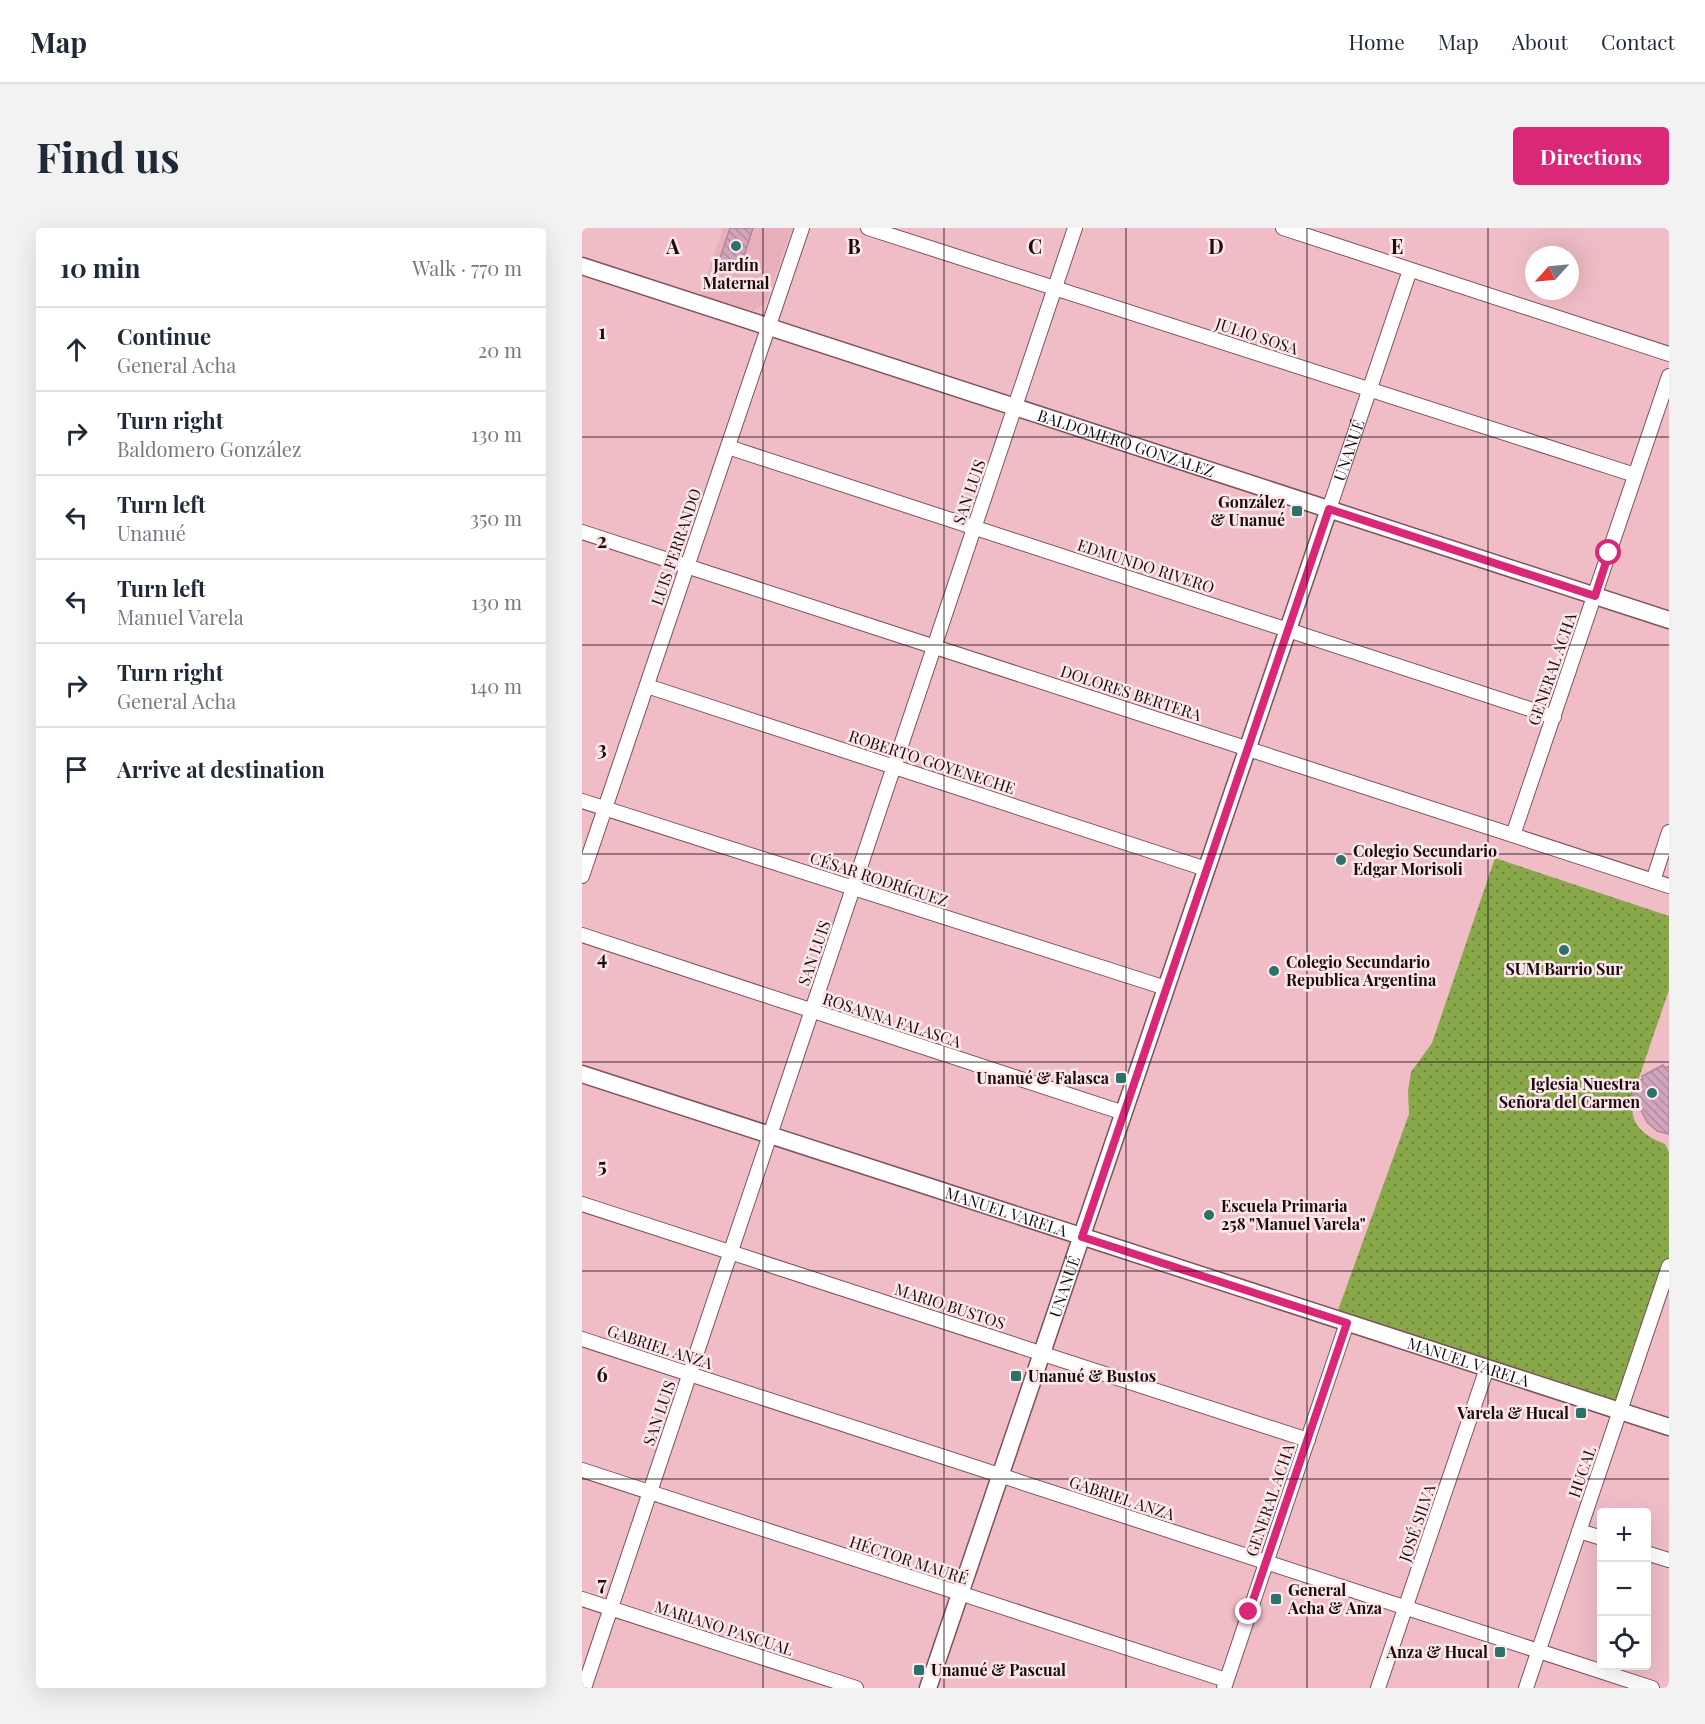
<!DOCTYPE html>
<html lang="en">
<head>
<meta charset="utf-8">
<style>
  body { margin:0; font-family:"Playfair Display",serif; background:#f2f2f3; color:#1f2937 }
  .controls { position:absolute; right:18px; bottom:18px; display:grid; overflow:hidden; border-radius:6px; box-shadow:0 6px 24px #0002 }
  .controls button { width:54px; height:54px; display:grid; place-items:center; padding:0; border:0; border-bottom:2px solid #e0e1e3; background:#fff; color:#1f2937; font:30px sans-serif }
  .compass { position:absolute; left:943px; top:18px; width:54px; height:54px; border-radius:50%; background:#fff; box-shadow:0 6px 24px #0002; rotate:243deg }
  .stop { position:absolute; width:18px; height:18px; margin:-14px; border:4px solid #db2777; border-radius:50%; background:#fff }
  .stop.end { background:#db2777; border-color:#fff; box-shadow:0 2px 6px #0008 }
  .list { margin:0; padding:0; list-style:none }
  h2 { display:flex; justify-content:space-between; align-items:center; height:78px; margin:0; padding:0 24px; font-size:26px }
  h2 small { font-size:20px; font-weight:400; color:#747a83 }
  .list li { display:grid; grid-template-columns:39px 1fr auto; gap:18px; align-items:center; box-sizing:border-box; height:84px; padding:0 24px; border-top:2px solid #e0e1e3 }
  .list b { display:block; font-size:22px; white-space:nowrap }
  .list p { margin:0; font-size:20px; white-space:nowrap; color:#747a83 }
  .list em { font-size:20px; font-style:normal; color:#747a83 }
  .icon { flex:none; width:33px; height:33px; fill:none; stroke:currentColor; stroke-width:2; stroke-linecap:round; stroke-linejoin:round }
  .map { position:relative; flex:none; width:1087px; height:1460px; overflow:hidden; border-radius:6px }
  header { display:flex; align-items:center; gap:36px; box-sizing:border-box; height:84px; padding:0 30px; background:#fff; border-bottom:2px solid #e0e1e3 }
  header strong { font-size:28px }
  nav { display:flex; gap:33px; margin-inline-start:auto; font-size:21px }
  .intro { display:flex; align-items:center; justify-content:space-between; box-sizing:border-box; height:144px; padding:0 36px }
  h1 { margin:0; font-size:42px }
  .button { padding:15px 27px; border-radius:6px; background:#db2777; color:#fff; font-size:21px; font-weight:700 }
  main { display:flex; gap:36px; padding:0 36px }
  aside { flex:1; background:#fff; border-radius:6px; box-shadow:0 6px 24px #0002 }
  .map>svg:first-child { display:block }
</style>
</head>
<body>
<header>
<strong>Map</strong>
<nav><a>Home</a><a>Map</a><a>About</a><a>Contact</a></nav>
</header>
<div class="intro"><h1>Find us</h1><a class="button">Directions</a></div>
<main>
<aside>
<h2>10 min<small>Walk · 770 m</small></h2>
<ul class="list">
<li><svg class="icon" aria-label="ahead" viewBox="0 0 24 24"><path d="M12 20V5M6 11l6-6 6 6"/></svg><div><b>Continue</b><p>General Acha</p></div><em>20 m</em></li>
<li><svg class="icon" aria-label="right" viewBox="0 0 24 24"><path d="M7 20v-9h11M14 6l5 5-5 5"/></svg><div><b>Turn right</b><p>Baldomero González</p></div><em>130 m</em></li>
<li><svg class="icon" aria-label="left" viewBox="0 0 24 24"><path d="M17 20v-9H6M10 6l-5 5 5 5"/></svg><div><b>Turn left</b><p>Unanué</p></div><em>350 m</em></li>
<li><svg class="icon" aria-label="left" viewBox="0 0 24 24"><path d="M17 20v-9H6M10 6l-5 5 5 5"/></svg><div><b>Turn left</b><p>Manuel Varela</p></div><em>130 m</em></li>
<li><svg class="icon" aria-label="right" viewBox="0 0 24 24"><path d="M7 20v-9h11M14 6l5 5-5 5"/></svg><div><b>Turn right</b><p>General Acha</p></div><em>140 m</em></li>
<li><svg class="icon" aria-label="arrive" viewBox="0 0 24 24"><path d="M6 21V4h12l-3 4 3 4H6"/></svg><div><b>Arrive at destination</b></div></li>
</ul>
</aside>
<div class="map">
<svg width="1087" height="1460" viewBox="0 0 1087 1460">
  <defs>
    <pattern id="grass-dots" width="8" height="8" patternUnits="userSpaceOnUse" patternTransform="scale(1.5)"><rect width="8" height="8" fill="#88a84a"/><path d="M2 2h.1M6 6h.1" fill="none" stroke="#6e873c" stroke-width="1.8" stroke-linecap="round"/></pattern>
    <pattern id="building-back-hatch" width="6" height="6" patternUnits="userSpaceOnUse" patternTransform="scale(1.5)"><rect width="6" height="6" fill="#d0a4bb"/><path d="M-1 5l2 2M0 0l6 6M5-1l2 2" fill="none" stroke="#b28ca0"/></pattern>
  </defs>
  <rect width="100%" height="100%" fill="#f0bdc7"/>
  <polygon fill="#e9afba" points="141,0 210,0 184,75 171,83 118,67"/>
  <path fill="url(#grass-dots)" d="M913,630L1087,688V762L1048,876L1051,877C1047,897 1066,910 1083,916L1087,924V1032L1038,1178L755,1085L827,886L826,863L829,844L850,815Z"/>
  <g fill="url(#building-back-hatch)" stroke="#b0869c" stroke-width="1.5">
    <polygon points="148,0 171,0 157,43 136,36"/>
    <polygon points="1081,837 1083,840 1087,838 1087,906 1075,903 1065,894 1058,880 1049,876 1057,853 1061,851 1060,848"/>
  </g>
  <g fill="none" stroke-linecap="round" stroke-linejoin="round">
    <defs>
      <g id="minor">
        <polyline points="286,0 1053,247"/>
        <polyline points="701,0 1087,126"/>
        <polyline points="146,219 972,489"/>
        <path id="s1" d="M747,281L828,42"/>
        <polyline points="0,304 1087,658"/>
        <polyline points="65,458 624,641"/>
        <polyline points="0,573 584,760"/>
        <polyline points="931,607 1087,148"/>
        <polyline points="0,648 220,0"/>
        <polyline points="1071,653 1087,604"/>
        <polyline points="0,707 542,885"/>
        <polyline points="0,976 726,1212"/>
        <polyline points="0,1111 1070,1460"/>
        <polyline points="0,1242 644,1452"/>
        <polyline points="997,1303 1020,1310"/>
        <polyline points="1064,1325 1087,1332"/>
        <polyline points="0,1371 274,1460"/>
        <polyline points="2,1460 493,0"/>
        <polyline points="642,1460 765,1095"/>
        <polyline points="796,1460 905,1140"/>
        <polyline points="944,1460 1087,1038"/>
      </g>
      <g id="tertiary">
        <path id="s2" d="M0,38L1087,392"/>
        <path id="s3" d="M0,846L1087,1199"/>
        <path id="s4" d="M346,1460L747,281"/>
      </g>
    </defs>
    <use href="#minor" stroke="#7d525b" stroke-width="16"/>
    <use href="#tertiary" stroke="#7d525b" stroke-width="19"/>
    <use href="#minor" stroke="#fff" stroke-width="14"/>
    <use href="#tertiary" stroke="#fff" stroke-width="16"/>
  </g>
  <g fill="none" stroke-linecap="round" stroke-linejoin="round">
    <polyline stroke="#db2777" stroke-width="8" points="667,1384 765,1095 500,1009 747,281 1013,368 1027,325"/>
  </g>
  <path fill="none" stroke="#1c0c0f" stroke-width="1.5" stroke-opacity="0.55" d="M181,0V1460M362,0V1460M544,0V1460M725,0V1460M906,0V1460M0,209H1087M0,417H1087M0,626H1087M0,834H1087M0,1043H1087M0,1251H1087"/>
  <g fill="#2a726a" stroke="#fce7eb" stroke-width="2">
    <circle cx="154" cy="18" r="6"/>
    <rect x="709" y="277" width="12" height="12" rx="3"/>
    <circle cx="759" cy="632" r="6"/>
    <circle cx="982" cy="722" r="6"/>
    <circle cx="692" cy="743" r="6"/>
    <rect x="533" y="844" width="12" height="12" rx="3"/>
    <circle cx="1070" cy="865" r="6"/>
    <circle cx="627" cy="987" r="6"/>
    <rect x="428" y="1142" width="12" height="12" rx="3"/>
    <rect x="993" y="1179" width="12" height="12" rx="3"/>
    <rect x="688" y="1365" width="12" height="12" rx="3"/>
    <rect x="912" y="1418" width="12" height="12" rx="3"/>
    <rect x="331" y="1436" width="12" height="12" rx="3"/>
  </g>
  <g text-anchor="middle" stroke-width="5" stroke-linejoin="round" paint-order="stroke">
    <g font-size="16" font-weight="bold" fill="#1c0c0f" stroke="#fce7eb" text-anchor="start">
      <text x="154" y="43" text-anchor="middle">Jardín<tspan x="154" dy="18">Maternal</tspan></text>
      <text x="703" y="280" text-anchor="end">González<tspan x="703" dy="18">&amp; Unanué</tspan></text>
      <text x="771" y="629">Colegio Secundario<tspan x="771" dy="18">Edgar Morisoli</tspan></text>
      <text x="704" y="740">Colegio Secundario<tspan x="704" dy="18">Republica Argentina</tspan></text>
      <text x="982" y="747" text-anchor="middle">SUM Barrio Sur</text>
      <text x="527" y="856" text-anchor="end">Unanué &amp; Falasca</text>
      <text x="1058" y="862" text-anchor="end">Iglesia Nuestra<tspan x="1058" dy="18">Señora del Carmen</tspan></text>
      <text x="639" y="984">Escuela Primaria<tspan x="639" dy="18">258 "Manuel Varela"</tspan></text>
      <text x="446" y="1154">Unanué &amp; Bustos</text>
      <text x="987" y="1191" text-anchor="end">Varela &amp; Hucal</text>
      <text x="706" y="1368">General<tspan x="706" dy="18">Acha &amp; Anza</tspan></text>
      <text x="906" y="1430" text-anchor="end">Anza &amp; Hucal</text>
      <text x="349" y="1448">Unanué &amp; Pascual</text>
    </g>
    <g font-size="16" fill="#1c0c0f" stroke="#fce7eb">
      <text transform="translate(675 108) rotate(18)" y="6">JULIO SOSA</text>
      <text dy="6" stroke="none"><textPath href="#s2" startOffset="572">BALDOMERO GONZÁLEZ</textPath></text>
      <text dy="6" stroke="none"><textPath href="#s1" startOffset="62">UNANUÉ</textPath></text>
      <text transform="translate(387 264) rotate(-71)" y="6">SAN LUIS</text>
      <text transform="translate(94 319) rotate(-71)" y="6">LUIS FERRANDO</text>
      <text transform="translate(564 338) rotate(18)" y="6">EDMUNDO RIVERO</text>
      <text transform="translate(970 441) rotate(-71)" y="6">GENERAL ACHA</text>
      <text transform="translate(549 465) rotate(18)" y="6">DOLORES BERTERA</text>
      <text transform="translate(350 534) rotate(18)" y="6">ROBERTO GOYENECHE</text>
      <text transform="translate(297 651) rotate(18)" y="6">CÉSAR RODRÍGUEZ</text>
      <text transform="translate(232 725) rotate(-71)" y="6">SAN LUIS</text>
      <text transform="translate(310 792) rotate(18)" y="6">ROSANNA FALASCA</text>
      <text dy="6" stroke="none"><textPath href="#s3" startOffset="446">MANUEL VARELA</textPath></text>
      <text dy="6" stroke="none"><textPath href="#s4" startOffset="424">UNANUÉ</textPath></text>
      <text transform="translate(368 1078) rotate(18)" y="6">MARIO BUSTOS</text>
      <text transform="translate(78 1119) rotate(18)" y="6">GABRIEL ANZA</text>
      <text dy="6" stroke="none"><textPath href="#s3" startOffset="932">MANUEL VARELA</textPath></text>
      <text transform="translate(77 1185) rotate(-71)" y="6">SAN LUIS</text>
      <text transform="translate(1000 1244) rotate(-71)" y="6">HUCAL</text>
      <text transform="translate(540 1270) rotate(18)" y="6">GABRIEL ANZA</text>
      <text transform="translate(688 1272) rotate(-71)" y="6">GENERAL ACHA</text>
      <text transform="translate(835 1295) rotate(-71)" y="6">JOSÉ SILVA</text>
      <text transform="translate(327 1332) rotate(18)" y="6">HÉCTOR MAURÉ</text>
      <text transform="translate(142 1400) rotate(18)" y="6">MARIANO PASCUAL</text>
    </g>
  </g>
  <g font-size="20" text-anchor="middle" font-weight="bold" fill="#1c0c0f" stroke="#fce7eb" stroke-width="5" stroke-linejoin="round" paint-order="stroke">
    <text x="91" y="26">A</text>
    <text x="272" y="26">B</text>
    <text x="453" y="26">C</text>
    <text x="634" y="26">D</text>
    <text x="815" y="26">E</text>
    <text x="20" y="111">1</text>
    <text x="20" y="320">2</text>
    <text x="20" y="528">3</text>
    <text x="20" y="737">4</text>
    <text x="20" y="945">5</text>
    <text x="20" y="1154">6</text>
    <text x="20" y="1363">7</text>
  </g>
</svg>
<div class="controls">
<button>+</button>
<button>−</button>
<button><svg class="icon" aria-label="locate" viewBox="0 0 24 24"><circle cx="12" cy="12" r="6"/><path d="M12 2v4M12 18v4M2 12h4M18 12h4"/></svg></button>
</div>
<svg class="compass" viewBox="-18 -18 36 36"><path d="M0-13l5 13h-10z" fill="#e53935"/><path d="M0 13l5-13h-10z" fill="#747a83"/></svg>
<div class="stop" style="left:1027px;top:325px"></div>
<div class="stop end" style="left:667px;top:1384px"></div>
</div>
</main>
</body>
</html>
